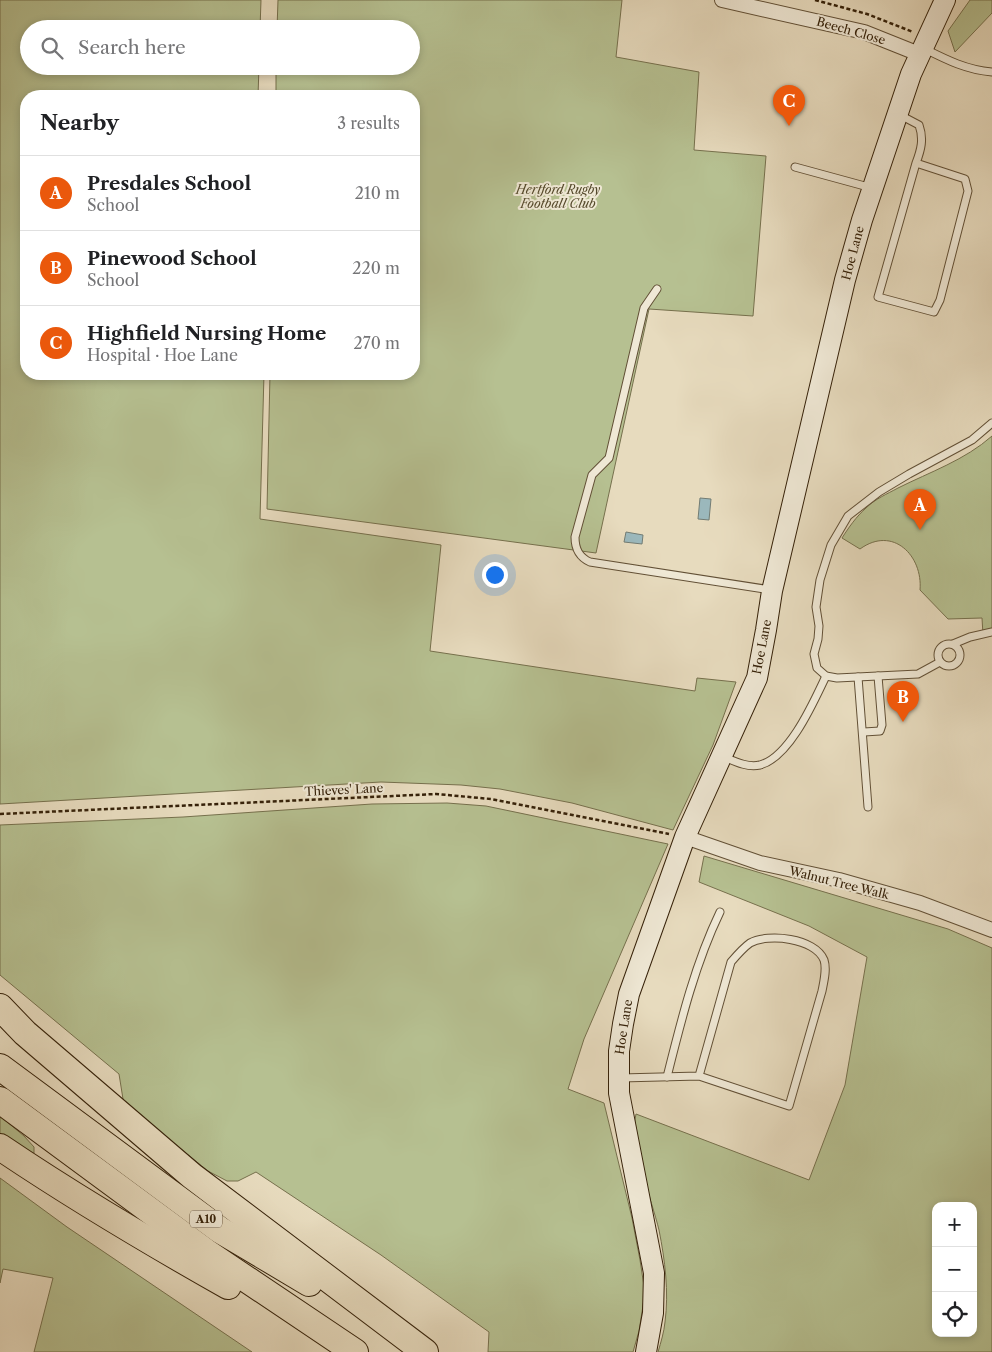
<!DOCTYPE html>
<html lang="en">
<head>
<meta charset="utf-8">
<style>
  body { margin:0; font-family:"Libre Caslon Text",serif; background:#f2f2f2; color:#202124 }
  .controls { position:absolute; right:15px; bottom:15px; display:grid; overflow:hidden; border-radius:10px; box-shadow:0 2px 8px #0003 }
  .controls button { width:45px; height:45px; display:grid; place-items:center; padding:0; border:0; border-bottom:1px solid #e0e0e0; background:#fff; color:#202124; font:25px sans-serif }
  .you { position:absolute; left:494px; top:574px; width:18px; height:18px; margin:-12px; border:4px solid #fff; border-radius:50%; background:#1a73e8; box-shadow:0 0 0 8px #1a73e833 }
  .badge { display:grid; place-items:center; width:32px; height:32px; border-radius:50%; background:#ea580c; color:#fff; font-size:16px; font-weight:700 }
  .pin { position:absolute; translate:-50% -41px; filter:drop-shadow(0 1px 2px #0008) }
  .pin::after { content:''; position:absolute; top:26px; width:18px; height:15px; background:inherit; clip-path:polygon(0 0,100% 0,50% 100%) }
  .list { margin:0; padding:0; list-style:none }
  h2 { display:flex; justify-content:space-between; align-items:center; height:65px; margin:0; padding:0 20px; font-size:21px }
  h2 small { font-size:16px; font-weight:400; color:#757577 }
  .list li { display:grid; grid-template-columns:32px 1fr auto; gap:15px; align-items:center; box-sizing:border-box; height:75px; padding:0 20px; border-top:1px solid #e0e0e0 }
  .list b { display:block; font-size:19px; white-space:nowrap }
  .list p { margin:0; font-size:16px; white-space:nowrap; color:#757577 }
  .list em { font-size:16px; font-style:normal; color:#757577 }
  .icon { flex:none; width:28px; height:28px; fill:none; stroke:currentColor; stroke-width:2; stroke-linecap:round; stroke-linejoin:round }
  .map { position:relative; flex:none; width:992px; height:1352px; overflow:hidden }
  .search { position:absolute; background:#fff; box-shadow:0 2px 8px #0003; left:20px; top:20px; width:400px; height:55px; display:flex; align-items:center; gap:12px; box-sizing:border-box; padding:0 18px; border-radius:28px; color:#757577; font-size:19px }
  .panel { position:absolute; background:#fff; box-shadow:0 2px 8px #0003; left:20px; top:90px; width:400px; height:290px; border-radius:20px }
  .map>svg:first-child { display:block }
</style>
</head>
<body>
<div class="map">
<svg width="992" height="1352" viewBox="0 0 992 1352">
  <rect width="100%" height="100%" fill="#e7dbbe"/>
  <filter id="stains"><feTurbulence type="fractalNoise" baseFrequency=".004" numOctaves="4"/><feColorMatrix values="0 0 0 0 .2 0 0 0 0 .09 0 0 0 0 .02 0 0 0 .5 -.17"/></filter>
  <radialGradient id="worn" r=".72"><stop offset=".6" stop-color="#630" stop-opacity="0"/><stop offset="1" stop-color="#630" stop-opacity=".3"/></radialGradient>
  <g fill="#b6c091" stroke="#76704d" fill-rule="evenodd">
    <polygon points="0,0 261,0 260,29 29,29 29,66 259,66 258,96 26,96 26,342 23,343 26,343 26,374 264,374 260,519 441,545 430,651 695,691 697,678 736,682 713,745 673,830 572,803 500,789 461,785 381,782 0,804"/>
    <polygon points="278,0 622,0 616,57 699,72 694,150 766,156 753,316 649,309 596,553 267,509 270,374 414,374 414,96 276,96 276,66 411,66 411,29 277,29"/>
    <polygon points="970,0 992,0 992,13 955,52 948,31"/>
    <path d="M992,436V635H983L982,618L948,619L920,590C923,556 893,525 860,549L842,538C849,527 856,517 866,508C875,499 887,494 898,488C930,472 965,460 992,436Z"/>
    <polygon points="447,803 486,806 668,844 584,1039 568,1089 604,1103 632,1218 640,1260 645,1293 639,1331 633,1352 488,1352 489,1332 381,1255 256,1172 238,1181 227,1181 208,1171 129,1107 123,1099 119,1074 0,975 0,825 183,817 372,804"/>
    <path d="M704,856L948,929L992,948V1352H658C661,1342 664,1332 665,1322C669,1292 665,1260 659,1230C652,1201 629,1141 636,1114L809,1180L845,1085L867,957L809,926L699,882ZM936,1206H973V1333H936Z"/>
    <polygon points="0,1116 24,1136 34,1147 34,1153 30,1154 0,1137"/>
    <polygon points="0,1178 67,1227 252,1352 34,1352 53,1278 3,1269 0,1283"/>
  </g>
  <g fill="#9bb8bc" stroke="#727c74">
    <polygon points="700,498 711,499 709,520 698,519"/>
    <polygon points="626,532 643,535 642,544 624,542"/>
  </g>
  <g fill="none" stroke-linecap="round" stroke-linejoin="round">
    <defs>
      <g id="lane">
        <path d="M925,49C947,60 967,70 992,72"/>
        <path d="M900,115L919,125C924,139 921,150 916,163L878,297L934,312L940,300L968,191L965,179L916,163"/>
        <polyline points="795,167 872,188"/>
        <path d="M657,289L644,308L609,458L592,475L575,537C575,549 579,557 590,562L771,590"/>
        <circle cx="949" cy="655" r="11"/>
        <polyline points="953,644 970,637 992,632"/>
        <polyline points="940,662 918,674 837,678 826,676 817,668 814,654 818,639 819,626 816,607 820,580 831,545 848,516 879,492 909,474 972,440 992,423"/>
        <polyline points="858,677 868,807"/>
        <polyline points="864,732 880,731 882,725 878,676"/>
        <path d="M722,756C734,761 747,768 760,765C790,757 814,701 826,676"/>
        <path d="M667,1077C681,1021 695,964 720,912"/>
        <path d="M621,1078L699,1076L731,962C737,955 743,948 750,943C768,933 815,938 824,960C827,969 824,981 822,991L789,1106L699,1076"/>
      </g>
      <g id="street">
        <polyline points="722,0 864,32 919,54"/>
        <polyline points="685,837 760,863 839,880 920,903 992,930"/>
      </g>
      <polyline id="secondary" points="646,1352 653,1313 654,1273 619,1093 619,1051 623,1024 629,994 685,837 757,678 766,630 772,591 845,280 862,220 911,74 945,0"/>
      <g id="highway">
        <polyline points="0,1007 25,1033 192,1176 425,1352"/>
        <polyline points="0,1067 220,1230 309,1283"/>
        <polyline points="0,1100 206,1252 355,1352"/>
        <path d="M0,1147C74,1197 150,1242 228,1286"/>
      </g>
    </defs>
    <use href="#lane" stroke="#625036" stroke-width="9"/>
    <use href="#street" stroke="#625036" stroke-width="16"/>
    <use href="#secondary" stroke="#352109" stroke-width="22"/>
    <use href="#highway" stroke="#352109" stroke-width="28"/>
    <g stroke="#352109" stroke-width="2.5" stroke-dasharray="4 2.5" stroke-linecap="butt">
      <polyline points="815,0 867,14 913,32"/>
      <polyline points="0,814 436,794 491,799 669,834"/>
    </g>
    <use href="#lane" stroke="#efe8d5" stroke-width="7"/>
    <use href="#street" stroke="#efe8d5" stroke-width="14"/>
    <use href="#secondary" stroke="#efe8d5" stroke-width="20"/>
    <use href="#highway" stroke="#e7dbbe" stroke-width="26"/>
  </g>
  <g text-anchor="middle" stroke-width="4" stroke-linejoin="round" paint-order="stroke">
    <rect fill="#efe8d5" stroke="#6d5d46" stroke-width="1" x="190" y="1210.5" width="32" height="17" rx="4"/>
    <g font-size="11" font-weight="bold" fill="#352109">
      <text x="206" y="1223">A10</text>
    </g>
    <g font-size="12" fill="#352109" stroke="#efe8d5">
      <text transform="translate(851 31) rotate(16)" y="4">Beech Close</text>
      <text transform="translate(853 253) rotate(-75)" y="4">Hoe Lane</text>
      <text transform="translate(762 647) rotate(-79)" y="4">Hoe Lane</text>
      <text transform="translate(344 790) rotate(-3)" y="4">Thieves' Lane</text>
      <text transform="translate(839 883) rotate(14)" y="4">Walnut Tree Walk</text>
      <text transform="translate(624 1027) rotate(-81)" y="4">Hoe Lane</text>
    </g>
    <g font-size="12" font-style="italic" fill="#55492b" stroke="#efe8d5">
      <text x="558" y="194">Hertford Rugby<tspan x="558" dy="14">Football Club</tspan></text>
    </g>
  </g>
  <rect width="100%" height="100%" filter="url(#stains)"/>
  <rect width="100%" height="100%" fill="url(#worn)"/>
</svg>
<div class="controls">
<button>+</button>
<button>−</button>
<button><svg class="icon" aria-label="locate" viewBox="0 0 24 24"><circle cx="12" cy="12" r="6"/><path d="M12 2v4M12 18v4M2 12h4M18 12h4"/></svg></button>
</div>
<div class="you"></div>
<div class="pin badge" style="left:920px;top:530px">A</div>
<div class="pin badge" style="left:903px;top:722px">B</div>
<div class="pin badge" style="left:789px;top:126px">C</div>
<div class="search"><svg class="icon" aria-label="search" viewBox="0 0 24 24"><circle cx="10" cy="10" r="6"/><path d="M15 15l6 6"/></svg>Search here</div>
<section class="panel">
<h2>Nearby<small>3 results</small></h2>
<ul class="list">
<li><span class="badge">A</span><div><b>Presdales School</b><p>School</p></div><em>210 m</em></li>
<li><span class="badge">B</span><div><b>Pinewood School</b><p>School</p></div><em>220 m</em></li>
<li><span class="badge">C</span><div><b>Highfield Nursing Home</b><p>Hospital · Hoe Lane</p></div><em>270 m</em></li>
</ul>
</section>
</div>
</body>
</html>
